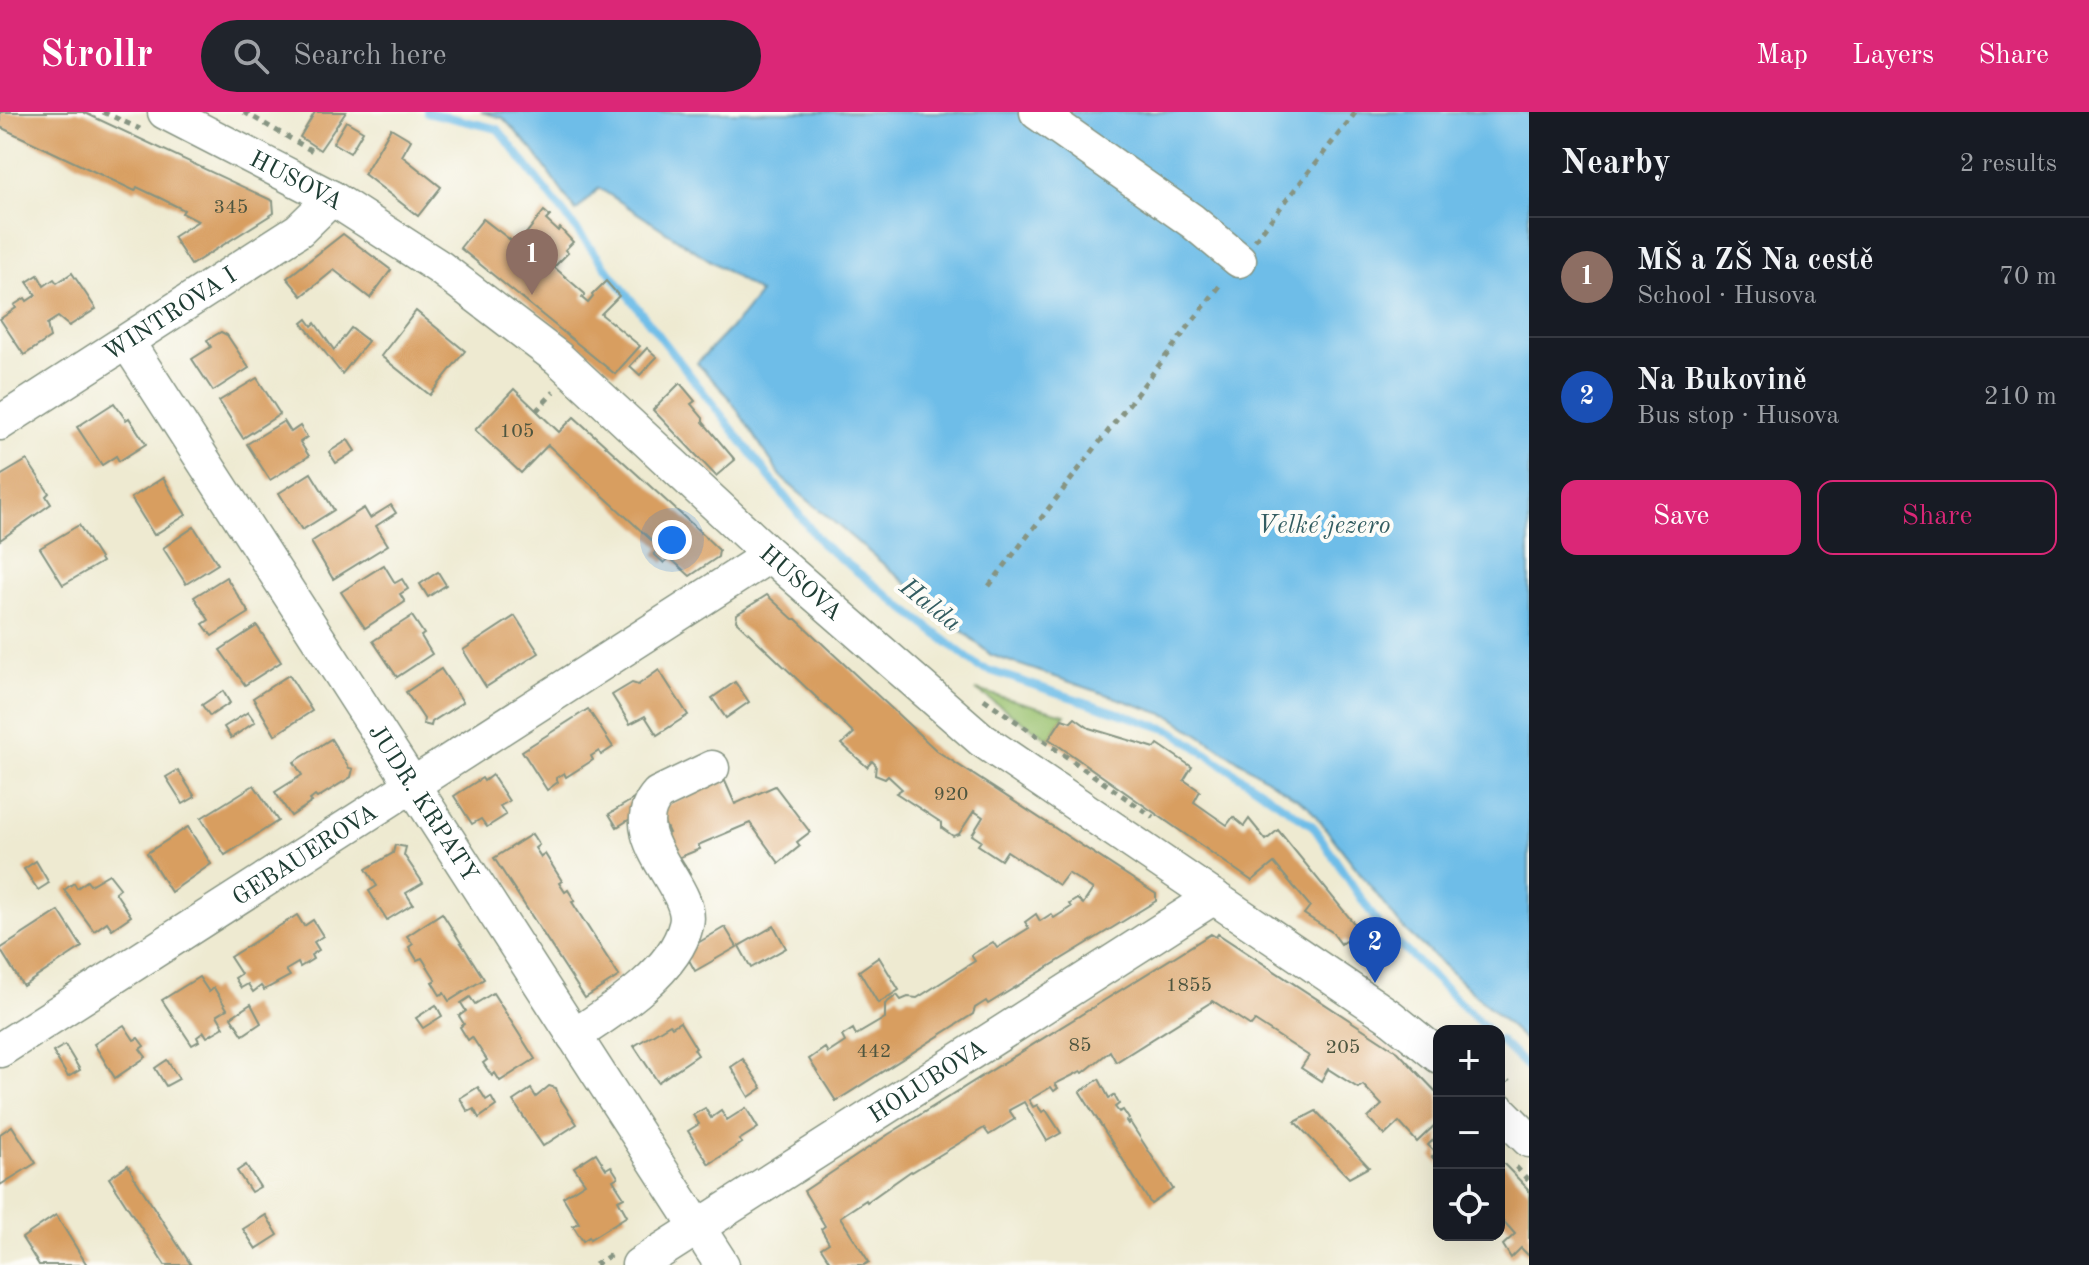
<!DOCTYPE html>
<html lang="en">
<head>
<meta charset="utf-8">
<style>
  body { margin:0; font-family:"Old Standard TT",serif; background:#20242c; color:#f1f3f6 }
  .controls { position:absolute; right:24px; bottom:24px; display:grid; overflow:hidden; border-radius:16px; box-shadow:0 8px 32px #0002 }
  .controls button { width:72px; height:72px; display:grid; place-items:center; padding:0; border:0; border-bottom:2px solid #363941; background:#171b24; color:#f1f3f6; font:40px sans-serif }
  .you { position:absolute; left:672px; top:428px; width:28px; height:28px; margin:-20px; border:6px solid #fff; border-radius:50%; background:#1a73e8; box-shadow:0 0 0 12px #1a73e833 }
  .badge { display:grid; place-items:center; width:52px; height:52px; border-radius:50%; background:#db2777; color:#fff; font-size:26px; font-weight:700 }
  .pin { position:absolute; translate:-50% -66px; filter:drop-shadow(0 2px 4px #0008) }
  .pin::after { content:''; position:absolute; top:42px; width:28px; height:24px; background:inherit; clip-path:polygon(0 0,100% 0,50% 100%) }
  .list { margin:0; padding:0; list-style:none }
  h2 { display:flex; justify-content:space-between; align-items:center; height:104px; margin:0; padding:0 32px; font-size:34px }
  h2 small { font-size:26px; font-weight:400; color:#9ea1a6 }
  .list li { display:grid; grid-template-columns:52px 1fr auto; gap:24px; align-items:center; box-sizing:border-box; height:120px; padding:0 32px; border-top:2px solid #363941 }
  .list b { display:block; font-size:30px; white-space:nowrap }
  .list p { margin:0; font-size:26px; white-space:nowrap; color:#9ea1a6 }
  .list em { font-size:26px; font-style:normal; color:#9ea1a6 }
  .actions { display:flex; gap:16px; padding:24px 32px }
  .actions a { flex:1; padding:18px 0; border:2px solid #db2777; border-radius:16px; text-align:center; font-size:28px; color:#db2777 }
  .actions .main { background:#db2777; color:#fff }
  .icon { flex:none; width:44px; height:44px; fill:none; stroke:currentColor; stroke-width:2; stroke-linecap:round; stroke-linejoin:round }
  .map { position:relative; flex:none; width:1529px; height:1153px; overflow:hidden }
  header { display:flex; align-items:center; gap:48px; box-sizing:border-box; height:112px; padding:0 40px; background:#db2777; color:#fff }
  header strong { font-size:38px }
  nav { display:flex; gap:44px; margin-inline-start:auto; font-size:28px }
  .search { width:560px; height:72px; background:#20242c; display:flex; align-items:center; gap:20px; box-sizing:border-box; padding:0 28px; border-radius:44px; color:#9ea1a6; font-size:30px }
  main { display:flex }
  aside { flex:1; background:#171b24 }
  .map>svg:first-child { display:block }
</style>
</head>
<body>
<header>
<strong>Strollr</strong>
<div class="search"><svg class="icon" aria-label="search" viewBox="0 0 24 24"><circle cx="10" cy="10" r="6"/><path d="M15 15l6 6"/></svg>Search here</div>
<nav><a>Map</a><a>Layers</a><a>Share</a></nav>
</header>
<main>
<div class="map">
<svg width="1529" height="1153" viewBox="0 0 1529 1153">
  <rect width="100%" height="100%" fill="#fdfcf7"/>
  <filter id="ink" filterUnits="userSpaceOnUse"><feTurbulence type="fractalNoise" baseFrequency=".0125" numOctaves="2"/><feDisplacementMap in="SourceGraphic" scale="16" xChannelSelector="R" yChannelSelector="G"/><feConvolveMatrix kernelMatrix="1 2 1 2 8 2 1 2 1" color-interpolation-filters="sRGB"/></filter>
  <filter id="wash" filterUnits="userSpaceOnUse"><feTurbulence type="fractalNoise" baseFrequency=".006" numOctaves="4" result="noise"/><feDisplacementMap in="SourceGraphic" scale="32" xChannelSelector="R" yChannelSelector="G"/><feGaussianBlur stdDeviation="1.8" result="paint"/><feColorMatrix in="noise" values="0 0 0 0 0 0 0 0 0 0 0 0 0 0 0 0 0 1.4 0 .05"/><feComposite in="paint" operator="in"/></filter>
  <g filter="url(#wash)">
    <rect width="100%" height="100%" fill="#eeead1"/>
    <polygon fill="#99c16d" stroke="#5c7f50" stroke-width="2" points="976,578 1065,602 1049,627"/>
    <polygon fill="#6ebde8" stroke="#467d8e" stroke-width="2" points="481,0 1529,0 1529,932 1402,815 1308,694 1172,605 991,543 783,367 728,284 697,251 741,205 760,181 599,76 576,99 532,37 503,6"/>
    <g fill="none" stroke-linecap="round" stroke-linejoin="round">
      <g stroke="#6ebde8" stroke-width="8">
        <polyline points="427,0 498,17 822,432 979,555 1173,619 1313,714 1379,813 1489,919"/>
        <polyline points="1499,928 1529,957"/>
      </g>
    </g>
    <g id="blocks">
      <g fill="#d89e60">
        <polygon points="0,0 83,0 273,89 274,101 191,153 173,125 198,109 182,101 184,98 160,86 137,75 135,79 0,15"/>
        <polygon points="315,0 346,0 320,38 300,25"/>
        <polygon points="346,9 363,19 350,41 333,31"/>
        <polygon points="391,16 411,28 402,44 441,75 418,104 364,62"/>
        <polygon points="544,99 550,104 546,108 558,119 560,116 573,130 565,138 568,141 554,155 585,182 582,186 588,191 593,185 592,183 606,169 619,184 601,202 640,234 615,262 460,136 483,107 517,133"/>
        <polygon points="343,122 391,158 370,186 334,158 302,184 287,166"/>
        <polygon points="72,161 96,197 69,214 58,205 47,212 50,226 24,243 0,207 16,196 14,193 25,186 27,189 36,183 27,170 38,163 44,174 54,167 57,171"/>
        <polygon points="416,199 465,239 430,283 381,244"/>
        <polygon points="307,207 312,214 315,211 334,238 351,216 368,229 342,262 302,211"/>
        <polygon points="221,220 227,223 249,256 213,279 192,247 211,235 207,228"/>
        <polygon points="647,236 657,245 640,263 630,254"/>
        <polygon points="257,266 280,302 243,326 219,289"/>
        <polygon points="680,271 695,289 691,292 703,306 703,310 735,348 716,364 653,298"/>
        <polygon points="514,277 559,320 574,305 694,414 719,438 718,445 690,464 669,445 664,451 654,442 660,436 548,333 521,361 475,318"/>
        <polygon points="114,291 126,308 129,306 146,332 119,349 116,344 102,353 77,315"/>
        <polygon points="284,309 291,320 300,314 307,325 300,330 309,344 270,368 247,332"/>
        <polygon points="348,328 355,339 336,351 329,340"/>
        <polygon points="27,348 49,381 46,384 51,392 0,428 0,364"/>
        <polygon points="311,361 334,398 302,418 279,381"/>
        <polygon points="163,366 186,403 154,423 131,386"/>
        <polygon points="391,393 396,401 376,414 388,433 333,467 311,430 364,396 370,406"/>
        <polygon points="79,413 102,450 63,473 40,436"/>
        <polygon points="194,415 218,452 186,472 163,436"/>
        <polygon points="384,453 395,471 402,467 408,477 400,482 405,490 365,516 341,480"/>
        <polygon points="438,460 446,473 428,485 420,472"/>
        <polygon points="226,465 249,501 212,524 203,512 209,508 194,485"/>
        <polygon points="767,483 793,507 796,507 937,639 1156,782 1156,789 988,892 986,889 975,896 973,902 836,989 809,947 825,936 828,941 845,930 842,924 853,917 856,923 885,906 885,892 897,883 901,888 908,885 917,886 975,849 971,843 993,830 997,836 1029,816 1025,810 1036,802 1040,809 1051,802 1054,806 1071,795 1069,792 1077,787 1083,792 1093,777 1068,761 1059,773 1007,739 1001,748 978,733 981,729 972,723 983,705 974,699 959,722 953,724 942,716 942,711 896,681 902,677 888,664 885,667 875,663 876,653 872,649 867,655 842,632 854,621 736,509 737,502"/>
        <polygon points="412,504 424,522 421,524 432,542 397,565 373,529"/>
        <polygon points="515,504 539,541 486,575 463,538"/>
        <polygon points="257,514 281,550 245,573 220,538"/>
        <polygon points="441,557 463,590 432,610 431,614 423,612 424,607 406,580"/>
        <polygon points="659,558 688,603 657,623 645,604 630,612 612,583 632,571 638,573"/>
        <polygon points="289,563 312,599 275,623 253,586"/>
        <polygon points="735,570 749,590 726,606 712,586"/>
        <polygon points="223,579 230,591 210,604 202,593"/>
        <polygon points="588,597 613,635 601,643 599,639 591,644 593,648 566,665 564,661 556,666 558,670 547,678 522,639"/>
        <polygon points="248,600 255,610 231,626 224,615"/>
        <polygon points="1075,606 1089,616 1155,636 1158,632 1192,655 1184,668 1200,679 1194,690 1227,713 1233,705 1244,714 1249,707 1266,728 1278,718 1361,820 1352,834 1345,829 1341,832 1332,820 1304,802 1310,794 1274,751 1252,769 1049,627 1062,607 1071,610"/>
        <polygon points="331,627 349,656 353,657 351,665 317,686 315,684 310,688 312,690 291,704 275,680 302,663 294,650"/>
        <polygon points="178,658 195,685 183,692 166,665"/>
        <polygon points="492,663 509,689 500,694 506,703 487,715 481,707 472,712 454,684 482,666 484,669"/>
        <polygon points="724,667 735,692 775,674 810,720 797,730 800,734 779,751 750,711 698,733 700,737 680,745 690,761 678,767 657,727 669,721 658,697"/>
        <polygon points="254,673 278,709 225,743 201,706"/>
        <polygon points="635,686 638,702 617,715 609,702"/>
        <polygon points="188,715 211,752 171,780 147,741"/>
        <polygon points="532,722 539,733 535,736 541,745 545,742 562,769 559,771 565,780 568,778 575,789 572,790 619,864 585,886 494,746"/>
        <polygon points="395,733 406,735 404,743 423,771 406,781 413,792 387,808 369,779 377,774 366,757 393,741"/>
        <polygon points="36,749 49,771 38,778 24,757"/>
        <polygon points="109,762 120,776 115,780 131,804 112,817 107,810 94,819 64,778 74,771 77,776 87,769 90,773"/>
        <polygon points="59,799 82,835 23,874 0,837"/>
        <polygon points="442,801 484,867 449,889 444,881 440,883 432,870 436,868 422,846 417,848 409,835 413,832 407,824"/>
        <polygon points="297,803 304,814 313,808 323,824 314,830 319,838 311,843 313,847 300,855 298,851 286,858 290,864 264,878 261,874 253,880 248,872 241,876 235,866 241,862 230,845"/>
        <polygon points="774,814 786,836 751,856 739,834"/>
        <polygon points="725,815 737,835 695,859 684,839"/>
        <polygon points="1211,822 1216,825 1218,822 1398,940 1439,983 1439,1009 1417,1030 1399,1010 1385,1023 1368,1006 1382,993 1363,973 1358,976 1328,957 1321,969 1301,956 1309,944 1255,909 1251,914 1213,889 1116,950 1110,939 1083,961 1081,959 1055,972 1058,976 1054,979 1051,975 1029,988 1033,995 1037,993 1042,1000 1046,998 1061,1021 1047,1029 1024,990 1009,998 1015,1007 989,1023 984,1016 912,1060 911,1059 867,1090 866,1088 840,1105 869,1150 864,1153 832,1153 821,1136 829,1131 821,1117 825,1114 804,1079 889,1022"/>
        <polygon points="879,845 899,878 878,891 859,859"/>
        <polygon points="199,865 209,880 214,876 227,897 217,903 224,915 207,925 204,920 197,925 199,929 192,933 162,888"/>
        <polygon points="493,881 535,947 500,969 495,961 492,964 483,951 487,948 472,925 468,928 460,915 464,912 459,904 466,899 461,891 470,885 475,892"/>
        <polygon points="251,892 261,911 243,923 231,905"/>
        <polygon points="436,893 442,904 423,916 416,906"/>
        <polygon points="680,910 696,936 694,937 698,943 658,970 634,934 670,912 672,915"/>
        <polygon points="124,913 134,928 138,926 144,934 140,937 146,945 115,966 94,932"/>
        <polygon points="65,933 80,958 68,965 53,940"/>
        <polygon points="743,947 762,976 749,985 731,955"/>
        <polygon points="167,948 179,967 166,974 155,956"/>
        <polygon points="1099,967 1109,986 1114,983 1119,992 1115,995 1119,1000 1123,998 1129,1007 1126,1009 1128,1012 1130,1010 1173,1077 1151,1092 1080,980"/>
        <polygon points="549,974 556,976 559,985 577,1012 543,1034 513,989 531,977 536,985"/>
        <polygon points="478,975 486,988 491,985 496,994 479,1006 474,997 468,1000 460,986"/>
        <polygon points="705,996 711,1006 721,999 727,1008 746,996 758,1016 739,1028 742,1031 709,1052 688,1019 699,1012 693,1003"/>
        <polygon points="1316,999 1369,1055 1349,1066 1295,1010"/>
        <polygon points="12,1014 36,1051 0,1073 0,1022"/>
        <polygon points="1439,1022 1439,1053 1432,1045 1436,1041 1428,1033"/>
        <polygon points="596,1041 606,1057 611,1054 618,1065 613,1068 624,1085 618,1088 627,1104 590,1127 589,1125 583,1129 573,1114 579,1111 563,1085 585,1071 574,1055"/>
        <polygon points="1499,1047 1529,1078 1529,1144 1521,1136 1511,1146 1503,1133 1515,1122 1499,1104"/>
        <polygon points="128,1053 134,1065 191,1153 165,1153 109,1066"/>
        <polygon points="246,1053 260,1075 251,1080 237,1059"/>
        <polygon points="56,1103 87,1153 39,1153 22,1126"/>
        <polygon points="266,1103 278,1123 256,1137 243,1117"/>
      </g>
    </g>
  </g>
  <g filter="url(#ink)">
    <use href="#blocks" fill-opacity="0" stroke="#869482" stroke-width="2"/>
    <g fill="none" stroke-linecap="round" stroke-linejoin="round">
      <defs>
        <g id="minor">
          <path id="s1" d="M165,0L332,86L439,155L558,246L770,443L982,628L1389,904L1439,944"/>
          <polyline points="1037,0 1192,109 1239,148"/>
          <path id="s2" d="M127,230L722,1153"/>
          <path id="s3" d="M0,311L299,118L332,86"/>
          <path d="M574,924C612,899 675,860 686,813C696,776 619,725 658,682L712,656"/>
          <path id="s4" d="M0,938L770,443"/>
          <polyline points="1499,998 1529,1028"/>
          <path id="s5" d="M639,1153L1214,785"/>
        </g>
      </defs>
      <use href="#minor" stroke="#869482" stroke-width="37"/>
      <g stroke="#869482" stroke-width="5" stroke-dasharray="6 6" stroke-linecap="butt">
        <polyline points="103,0 140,17"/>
        <polyline points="244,0 314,40"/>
        <polyline points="1255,128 1356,0"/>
        <polyline points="536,299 554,280"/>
        <polyline points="989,474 1222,171"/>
        <polyline points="984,587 1153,705"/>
        <polyline points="1499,961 1509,970"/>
        <polyline points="1516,1055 1529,1069"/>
        <polyline points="595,1153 612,1142"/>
      </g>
      <use href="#minor" stroke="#fff" stroke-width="34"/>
    </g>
  </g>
  <g text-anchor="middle" stroke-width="8" stroke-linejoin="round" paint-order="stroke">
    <g font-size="20" fill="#4d553f">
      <text x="231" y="101">345</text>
      <text x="517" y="325">105</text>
      <text x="951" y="688">920</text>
      <text x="1189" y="879">1855</text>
      <text x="1080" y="939">85</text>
      <text x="1343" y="941">205</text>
      <text x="874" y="945">442</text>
    </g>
    <g font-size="24" fill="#1f3d34" stroke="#fdfcf7">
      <text dy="8" stroke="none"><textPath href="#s1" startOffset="148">HUSOVA</textPath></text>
      <text dy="8" stroke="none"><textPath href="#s3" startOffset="202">WINTROVA I</textPath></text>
      <text dy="8" stroke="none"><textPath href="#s1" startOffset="796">HUSOVA</textPath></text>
      <text dy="8" stroke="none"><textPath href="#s2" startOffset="548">JUDR. KRPATY</textPath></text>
      <text dy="8" stroke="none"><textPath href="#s4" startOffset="362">GEBAUEROVA</textPath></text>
      <text dy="8" stroke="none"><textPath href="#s5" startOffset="342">HOLUBOVA</textPath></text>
    </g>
    <g font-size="26" font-style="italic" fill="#335d61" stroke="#fdfcf7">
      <text x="1324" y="421">Velké jezero</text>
      <text transform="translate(931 492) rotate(38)" y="9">Halda</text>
    </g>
  </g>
</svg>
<div class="controls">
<button>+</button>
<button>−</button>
<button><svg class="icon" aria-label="locate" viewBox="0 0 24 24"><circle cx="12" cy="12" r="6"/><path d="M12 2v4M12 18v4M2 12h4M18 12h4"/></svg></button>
</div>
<div class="you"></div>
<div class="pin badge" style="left:532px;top:183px;background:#8d6e63">1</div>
<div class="pin badge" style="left:1375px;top:871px;background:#1a4fb4">2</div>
</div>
<aside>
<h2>Nearby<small>2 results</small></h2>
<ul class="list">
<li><span class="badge" style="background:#8d6e63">1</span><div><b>MŠ a ZŠ Na cestě</b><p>School · Husova</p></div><em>70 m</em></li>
<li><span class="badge" style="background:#1a4fb4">2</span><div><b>Na Bukovině</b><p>Bus stop · Husova</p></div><em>210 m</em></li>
</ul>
<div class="actions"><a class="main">Save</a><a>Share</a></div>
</aside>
</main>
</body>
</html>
